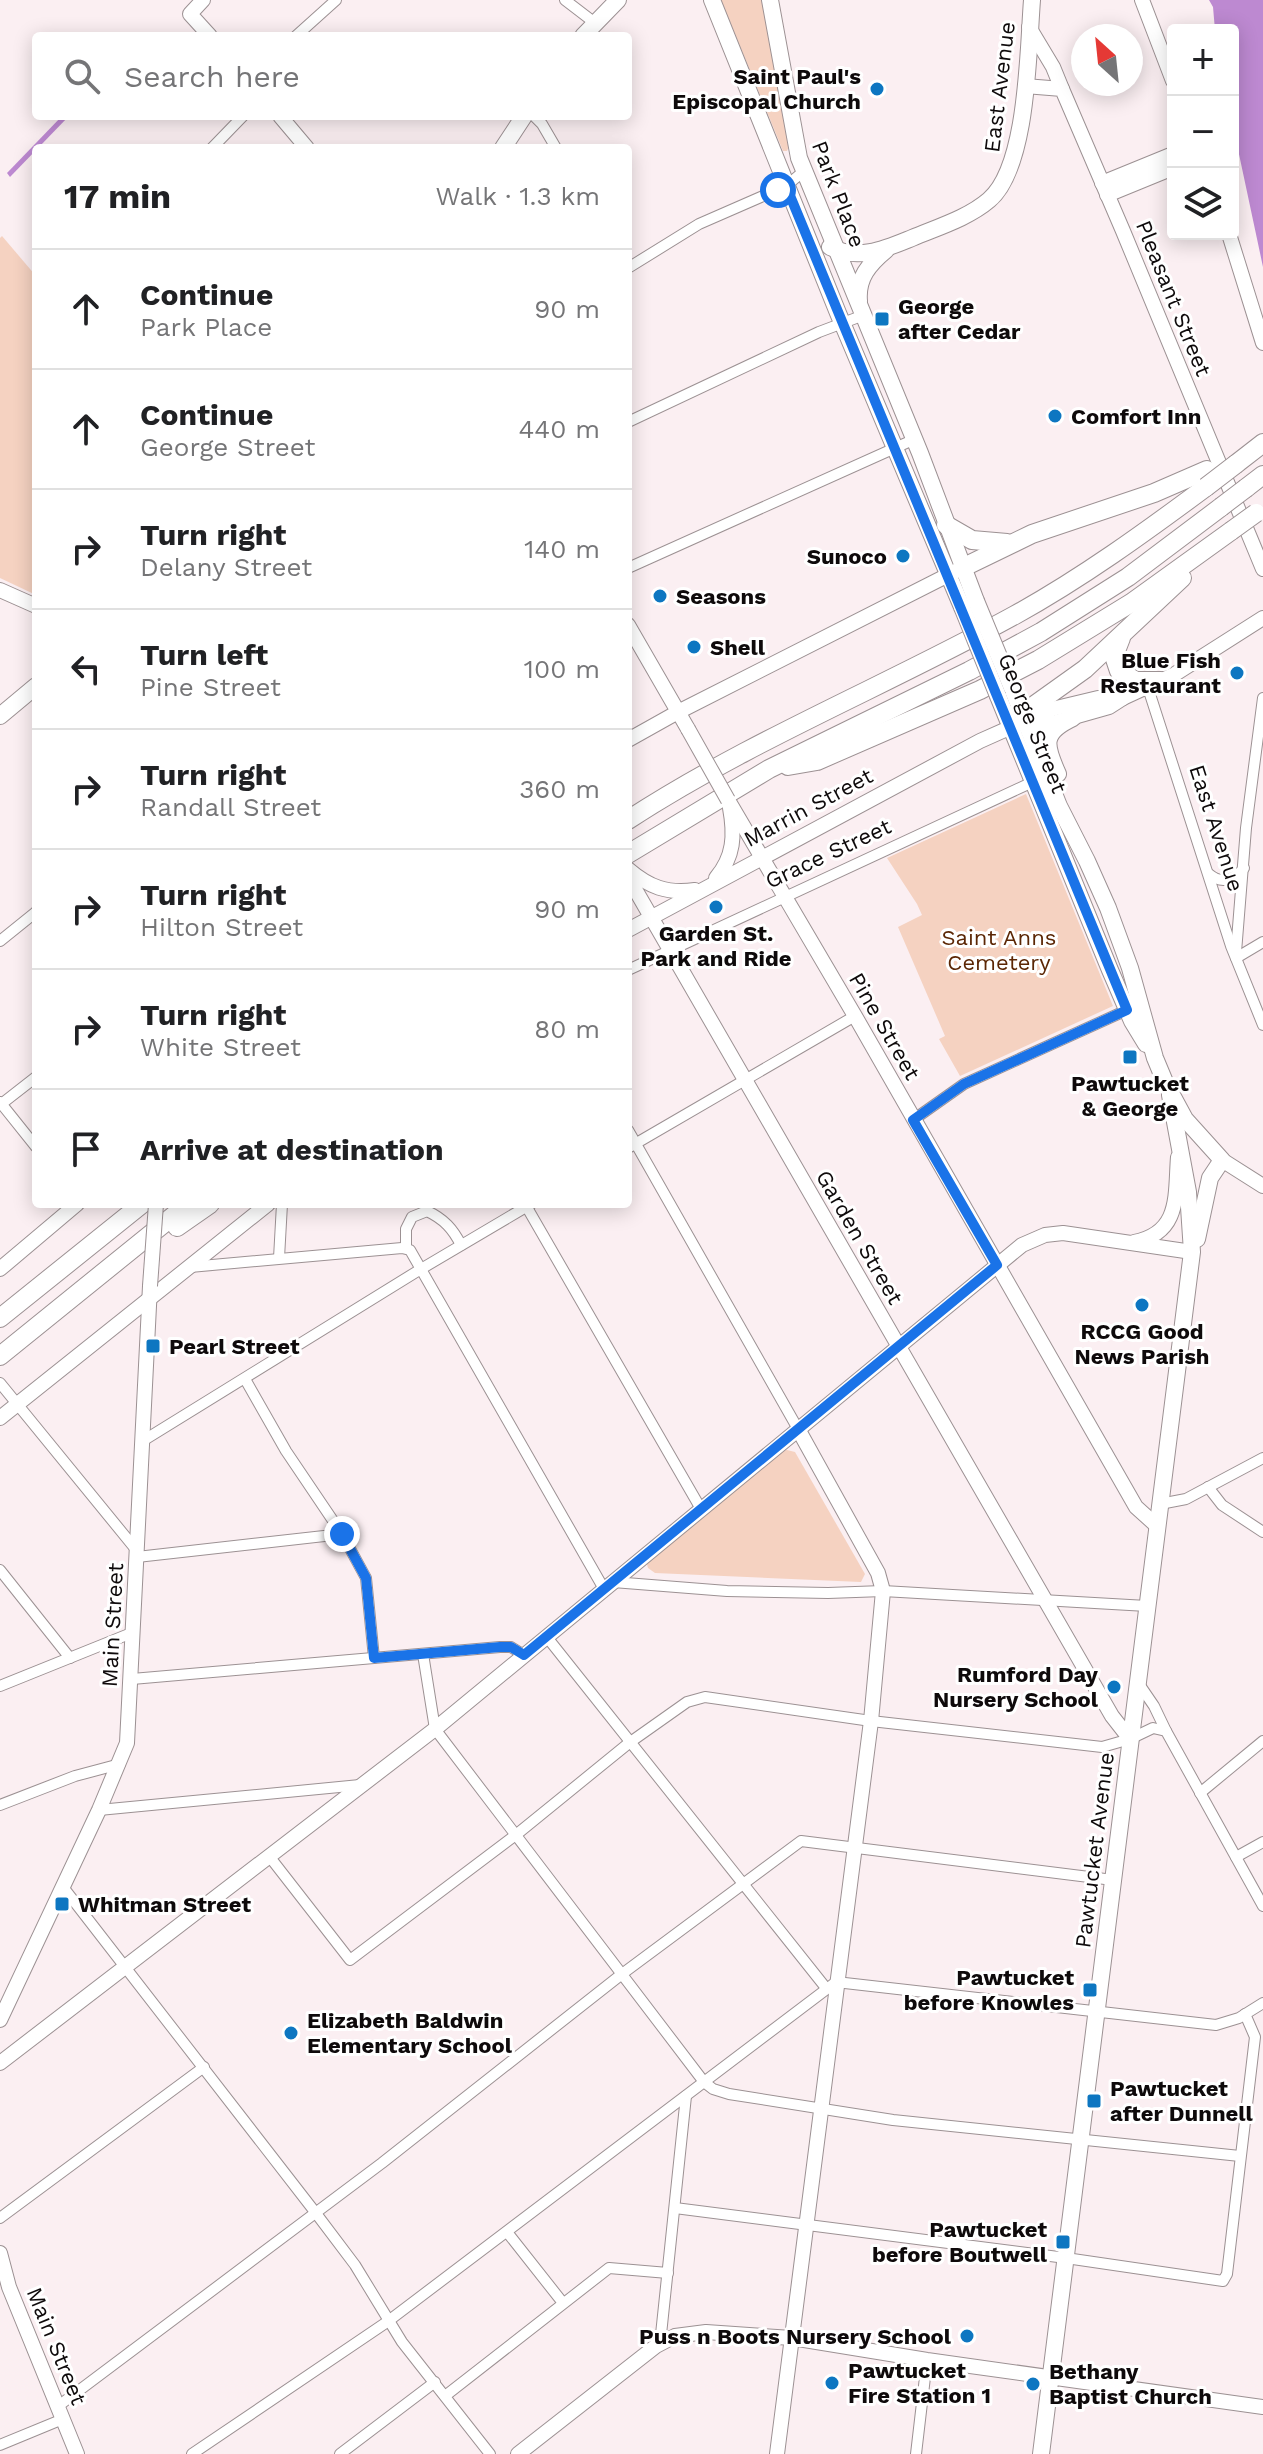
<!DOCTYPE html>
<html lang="en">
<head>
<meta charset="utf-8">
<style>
  body { margin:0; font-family:"Work Sans",sans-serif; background:#f6f6f6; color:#202124 }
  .controls { position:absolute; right:24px; top:24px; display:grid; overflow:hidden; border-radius:8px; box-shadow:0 4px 20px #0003 }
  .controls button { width:72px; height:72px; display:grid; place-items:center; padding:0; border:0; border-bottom:2px solid #e0e0e0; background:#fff; color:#202124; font:40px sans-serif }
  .compass { position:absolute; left:1071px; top:24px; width:72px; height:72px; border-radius:50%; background:#fff; box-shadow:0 4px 20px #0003; rotate:333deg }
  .stop { position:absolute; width:24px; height:24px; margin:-18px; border:6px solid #1a73e8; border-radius:50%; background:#fff }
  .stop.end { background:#1a73e8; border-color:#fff; box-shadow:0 2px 8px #0008 }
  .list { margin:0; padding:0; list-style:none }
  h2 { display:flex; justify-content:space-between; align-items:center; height:104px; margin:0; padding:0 32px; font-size:34px }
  h2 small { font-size:26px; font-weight:400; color:#757577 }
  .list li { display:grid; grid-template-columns:52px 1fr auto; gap:24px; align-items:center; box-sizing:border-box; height:120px; padding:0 32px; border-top:2px solid #e0e0e0 }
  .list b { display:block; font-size:30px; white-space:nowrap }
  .list p { margin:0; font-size:26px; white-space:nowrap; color:#757577 }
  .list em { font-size:26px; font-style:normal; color:#757577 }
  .icon { flex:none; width:44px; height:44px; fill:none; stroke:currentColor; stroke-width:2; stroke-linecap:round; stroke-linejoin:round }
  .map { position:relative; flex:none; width:1263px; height:2454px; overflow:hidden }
  .search { position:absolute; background:#fff; box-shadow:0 4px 20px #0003; left:32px; top:32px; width:600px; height:88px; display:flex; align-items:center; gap:20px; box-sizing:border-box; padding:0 28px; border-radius:8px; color:#757577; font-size:30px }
  .panel { position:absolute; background:#fff; box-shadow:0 4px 20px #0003; left:32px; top:144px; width:600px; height:1064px; border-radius:8px }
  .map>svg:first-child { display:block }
</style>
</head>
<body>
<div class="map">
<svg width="1263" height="2454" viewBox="0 0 1263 2454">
  <rect width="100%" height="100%" fill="#fbeff2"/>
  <g fill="#f5d2c1">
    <polygon points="721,0 762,0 789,146 787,151 783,151"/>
    <polygon points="2,236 36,276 36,595 0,578 0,238"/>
    <polygon points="1026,794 1113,1006 960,1076 939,1039 945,1036 898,927 922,915 917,904 887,858"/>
    <polygon points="787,1450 795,1452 865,1574 861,1582 655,1573 648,1568 646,1561 779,1451"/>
  </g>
  <g fill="#bd89d1">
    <polygon points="1209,0 1263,0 1263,267 1233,126 1233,30 1215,30 1213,7"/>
    <polygon points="62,116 69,116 10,177 7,173"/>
  </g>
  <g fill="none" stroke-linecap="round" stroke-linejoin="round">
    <defs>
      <g id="street">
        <polyline points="565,0 595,23"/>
        <polyline points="296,36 336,0"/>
        <polyline points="534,116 542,124 556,148"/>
        <polyline points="212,148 243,116"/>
        <polyline points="628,268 699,224 786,186 804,171"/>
        <polyline points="628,422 819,332 864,315"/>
        <polyline points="628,568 915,439"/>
        <polyline points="1148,688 1231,946 1263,1025"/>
        <path d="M1209,874C1222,885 1234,880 1244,868"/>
        <polyline points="0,941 36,912"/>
        <polyline points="1236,952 1246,828 1263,698"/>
        <polyline points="1236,958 1263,942"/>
        <polyline points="628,970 1037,780"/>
        <polyline points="0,1102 36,1147"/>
        <polyline points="0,1105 36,1077"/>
        <polyline points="913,1120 964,1084 1127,1010"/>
        <polyline points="628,1130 798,1429"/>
        <polyline points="628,1148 855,1016"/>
        <polyline points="525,1204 701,1509"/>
        <path d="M406,1248V1229L412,1217L427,1211C444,1219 453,1229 461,1245"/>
        <polyline points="279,1258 282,1204"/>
        <polyline points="190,1267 402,1248 410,1250 604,1589"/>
        <polyline points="245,1379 286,1451 342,1534 366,1578 374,1658"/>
        <polyline points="0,1383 138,1552"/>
        <polyline points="141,1442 421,1269 531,1204"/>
        <polyline points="1208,1487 1222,1505 1263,1532"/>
        <polyline points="1160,1504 1186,1499 1263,1458"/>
        <polyline points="137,1557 342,1534"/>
        <polyline points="0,1570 70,1658"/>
        <polyline points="613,1582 727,1591 828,1593 883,1591 1147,1606"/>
        <polyline points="546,1636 826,1988"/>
        <polyline points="423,1654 435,1729 704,2082 713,2089 729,2094 893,2120 1240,2156"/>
        <polyline points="132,1679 500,1647 511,1647 524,1655"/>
        <polyline points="1139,1684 1154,1706 1166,1731"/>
        <polyline points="0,1686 134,1632"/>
        <polyline points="1200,1793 1263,1741"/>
        <polyline points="0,1805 75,1776 120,1764"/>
        <polyline points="99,1810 360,1785"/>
        <polyline points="269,1856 350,1960 517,1834 629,1743 687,1702 705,1697 871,1721 1102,1747 1130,1739 1153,1728 1166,1731 1263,1906"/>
        <polyline points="1236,1857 1263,1842"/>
        <polyline points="63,1887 315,2212 355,2265 402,2342 490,2454"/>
        <polyline points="675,2208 1066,2258 1223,2281 1227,2274 1255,2037 1245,2014"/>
        <polyline points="0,2218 204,2067"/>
        <polyline points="507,2232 563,2303"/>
        <polyline points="660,2344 686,2096"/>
        <polyline points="445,2396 609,2268 668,2273"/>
        <polyline points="57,2407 382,2163 622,1974 801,1841 1113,1880"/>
        <polyline points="0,2445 63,2419"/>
        <polyline points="192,2454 387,2322 836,1982 1216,2025 1239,2018 1263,2003"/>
        <polyline points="340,2454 435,2382"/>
        <polyline points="916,2454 927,2360"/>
      </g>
      <g id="secondary">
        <polyline points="203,0 190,14 210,36"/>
        <polyline points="1142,0 1173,81"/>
        <polyline points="1029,27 1053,67 1062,89"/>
        <polyline points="1025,86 1062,89 1123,231 1263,569"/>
        <polyline points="280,116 307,148"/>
        <polyline points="1102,183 1173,154"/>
        <polyline points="1107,195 1173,168"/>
        <polyline points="1229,234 1263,343"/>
        <polyline points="0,590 36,606"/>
        <polyline points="628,625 688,729"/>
        <polyline points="1025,721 1049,724 1109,707 1123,698 1175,674 1263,618"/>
        <polyline points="628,740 678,712 958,570"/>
        <polyline points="728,800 855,1016 1136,1507 1157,1526"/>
        <path d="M628,869C649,887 667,894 695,890"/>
        <polyline points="628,877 1112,1716 1130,1739"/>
        <path d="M716,878C734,857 735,835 730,808"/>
        <polyline points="628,930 980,741 1052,709 1098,698 1123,698"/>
        <polyline points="1222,1160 1263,1186"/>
        <path d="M1134,1242C1181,1233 1175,1195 1178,1157"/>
        <polyline points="0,1269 77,1204"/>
        <polyline points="0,1418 268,1204"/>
        <polyline points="0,2020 99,1810 127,1743 150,1286"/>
        <polyline points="0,2063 435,1729 1022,1245 1045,1235 1063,1233 1192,1252"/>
        <polyline points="0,2253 9,2287 77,2454"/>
        <polyline points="518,2454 656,2346 675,2336 706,2332 792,2338 927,2360 1263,2407"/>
        <polyline points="777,2454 871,1721 883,1591 878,1573 798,1429"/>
      </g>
      <g id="primary">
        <polyline points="712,0 838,313 962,607"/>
        <polyline points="770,0 799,158 920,453 976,601"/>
        <polyline points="583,36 618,0"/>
        <polyline points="503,148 524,116"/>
        <path d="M830,247C859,261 885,249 912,238C938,227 968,218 989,200C1028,167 1028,50 1032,0"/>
        <path d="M859,301C857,278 869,264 886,250"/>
        <polyline points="1012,688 1059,806 1087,861 1108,908 1130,968 1155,1058 1165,1082 1185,1119 1222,1160 1210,1178 1197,1239"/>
        <polyline points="998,696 1110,970 1132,1021 1146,1044"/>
        <polyline points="0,716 36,686"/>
        <path d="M1058,774C1045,745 1041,733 1073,718"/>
        <polyline points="1041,2454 1192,1252 1188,1192 1170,1095"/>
      </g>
      <g id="highway">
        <polyline points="1236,464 1263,443"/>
        <polyline points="1246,488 1263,475"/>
        <polyline points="946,525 972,540 1007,543"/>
        <polyline points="962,568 1032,534 1154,493 1207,470"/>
        <polyline points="1121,638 1114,656 1119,671 1136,681 1161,681"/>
        <polyline points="1025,721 1036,704 1085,669 1182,578"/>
        <polyline points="788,766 817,761 980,690 1038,660 1131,603 1231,531"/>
        <path d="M628,820C751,740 886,686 1015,615C1082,578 1144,533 1206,487"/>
        <polyline points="628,854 769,769 969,671 1041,632 1128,577 1221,507"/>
        <polyline points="177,1227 210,1204"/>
        <polyline points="0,1318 142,1204"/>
        <polyline points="0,1356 188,1204"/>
      </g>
    </defs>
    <use href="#street" stroke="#9c9193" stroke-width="12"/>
    <use href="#secondary" stroke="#9c9193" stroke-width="16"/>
    <use href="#primary" stroke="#9c9193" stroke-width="18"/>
    <use href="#highway" stroke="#9c9193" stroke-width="20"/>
    <use href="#street" stroke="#fff" stroke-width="10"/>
    <use href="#secondary" stroke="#fff" stroke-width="14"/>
    <use href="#primary" stroke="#fff" stroke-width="16"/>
    <use href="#highway" stroke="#fff" stroke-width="18"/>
    <defs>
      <g id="secondary-bridge">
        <polyline points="688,729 728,800"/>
        <polyline points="150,1286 156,1204"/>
      </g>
      <g id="primary-bridge">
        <polyline points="976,601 1012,688"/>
        <polyline points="962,607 998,696"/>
      </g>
      <g id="highway-bridge">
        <polyline points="1206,487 1236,464"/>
        <polyline points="1221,507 1246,488"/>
        <polyline points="1231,531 1256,513"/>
      </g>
    </defs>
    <use href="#secondary-bridge" stroke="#9c9193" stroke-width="16" stroke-linecap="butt"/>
    <use href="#primary-bridge" stroke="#9c9193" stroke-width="18" stroke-linecap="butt"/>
    <use href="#highway-bridge" stroke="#9c9193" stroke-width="20" stroke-linecap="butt"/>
    <use href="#secondary-bridge" stroke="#fff" stroke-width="14"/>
    <use href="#primary-bridge" stroke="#fff" stroke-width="16"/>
    <use href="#highway-bridge" stroke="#fff" stroke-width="18"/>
  </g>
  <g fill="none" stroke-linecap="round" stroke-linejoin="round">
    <polyline stroke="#1a73e8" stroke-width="10" points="342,1534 366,1578 374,1658 500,1647 511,1647 524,1655 997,1265 913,1120 964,1084 1127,1010 786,186 778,190"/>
  </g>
  <g fill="#0d76c1" stroke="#fff" stroke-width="3">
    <circle cx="877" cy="89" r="8"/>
    <rect x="874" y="311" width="16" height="16" rx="4"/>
    <circle cx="1055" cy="416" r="8"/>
    <circle cx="903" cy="556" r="8"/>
    <circle cx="660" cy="596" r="8"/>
    <circle cx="694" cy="647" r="8"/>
    <circle cx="1237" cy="673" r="8"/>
    <circle cx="716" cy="907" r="8"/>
    <rect x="1122" y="1049" width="16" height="16" rx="4"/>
    <circle cx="1142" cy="1305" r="8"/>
    <rect x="145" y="1338" width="16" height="16" rx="4"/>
    <circle cx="1114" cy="1687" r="8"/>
    <rect x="54" y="1896" width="16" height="16" rx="4"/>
    <rect x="1082" y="1982" width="16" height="16" rx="4"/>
    <circle cx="291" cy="2033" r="8"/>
    <rect x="1086" y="2093" width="16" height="16" rx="4"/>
    <rect x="1055" y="2234" width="16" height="16" rx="4"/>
    <circle cx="967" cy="2336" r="8"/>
    <circle cx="832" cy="2383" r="8"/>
    <circle cx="1033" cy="2384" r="8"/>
  </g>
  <g text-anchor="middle" stroke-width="6" stroke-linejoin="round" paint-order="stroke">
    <g font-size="22" font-weight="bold" fill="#0e0a0b" stroke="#fff" text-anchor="start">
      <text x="861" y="84" text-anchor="end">Saint Paul's<tspan x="861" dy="25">Episcopal Church</tspan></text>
      <text x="898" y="314">George<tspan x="898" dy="25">after Cedar</tspan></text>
      <text x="1071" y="424">Comfort Inn</text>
      <text x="887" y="564" text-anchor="end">Sunoco</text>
      <text x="676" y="604">Seasons</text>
      <text x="710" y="655">Shell</text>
      <text x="1221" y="668" text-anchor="end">Blue Fish<tspan x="1221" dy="25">Restaurant</tspan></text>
      <text x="716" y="941" text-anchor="middle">Garden St.<tspan x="716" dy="25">Park and Ride</tspan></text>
      <text x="1130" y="1091" text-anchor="middle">Pawtucket<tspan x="1130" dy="25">&amp; George</tspan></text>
      <text x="1142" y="1339" text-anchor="middle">RCCG Good<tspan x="1142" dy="25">News Parish</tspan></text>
      <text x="169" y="1354">Pearl Street</text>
      <text x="1098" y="1682" text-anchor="end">Rumford Day<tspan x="1098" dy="25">Nursery School</tspan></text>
      <text x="78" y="1912">Whitman Street</text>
      <text x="1074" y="1985" text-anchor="end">Pawtucket<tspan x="1074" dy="25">before Knowles</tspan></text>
      <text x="307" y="2028">Elizabeth Baldwin<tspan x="307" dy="25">Elementary School</tspan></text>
      <text x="1110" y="2096">Pawtucket<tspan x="1110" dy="25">after Dunnell</tspan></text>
      <text x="1047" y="2237" text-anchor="end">Pawtucket<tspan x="1047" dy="25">before Boutwell</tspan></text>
      <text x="951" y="2344" text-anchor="end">Puss n Boots Nursery School</text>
      <text x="848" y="2378">Pawtucket<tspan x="848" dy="25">Fire Station 1</tspan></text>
      <text x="1049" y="2379">Bethany<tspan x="1049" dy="25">Baptist Church</tspan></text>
    </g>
    <g font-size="22" fill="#0e0a0b" stroke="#fff">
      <text transform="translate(999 87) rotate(-83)" y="8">East Avenue</text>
      <text transform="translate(839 194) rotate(69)" y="8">Park Place</text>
      <text transform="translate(1174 298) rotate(68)" y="8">Pleasant Street</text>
      <text transform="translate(1033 723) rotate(68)" y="8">George Street</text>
      <text transform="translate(808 807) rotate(-28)" y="8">Marrin Street</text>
      <text transform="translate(1217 828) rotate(72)" y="8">East Avenue</text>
      <text transform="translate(828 853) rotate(-25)" y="8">Grace Street</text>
      <text transform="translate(885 1026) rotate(60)" y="8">Pine Street</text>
      <text transform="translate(860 1237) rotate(60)" y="8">Garden Street</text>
      <text transform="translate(112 1625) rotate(-87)" y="8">Main Street</text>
      <text transform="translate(1094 1850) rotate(-83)" y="8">Pawtucket Avenue</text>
      <text transform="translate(57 2346) rotate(68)" y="8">Main Street</text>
    </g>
    <g font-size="22" fill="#5b2604" stroke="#fff">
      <text x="999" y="945">Saint Anns<tspan x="999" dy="25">Cemetery</tspan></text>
    </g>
  </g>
</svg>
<div class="controls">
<button>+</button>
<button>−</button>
<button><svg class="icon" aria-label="layers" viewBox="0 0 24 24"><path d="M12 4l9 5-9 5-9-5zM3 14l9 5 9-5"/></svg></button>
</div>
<svg class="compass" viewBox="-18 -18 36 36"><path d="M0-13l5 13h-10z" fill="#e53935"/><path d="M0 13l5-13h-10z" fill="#757577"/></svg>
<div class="stop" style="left:778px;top:190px"></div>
<div class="stop end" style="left:342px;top:1534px"></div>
<div class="search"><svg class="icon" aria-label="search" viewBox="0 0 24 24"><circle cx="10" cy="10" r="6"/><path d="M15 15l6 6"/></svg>Search here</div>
<section class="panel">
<h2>17 min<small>Walk · 1.3 km</small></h2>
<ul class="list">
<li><svg class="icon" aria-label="ahead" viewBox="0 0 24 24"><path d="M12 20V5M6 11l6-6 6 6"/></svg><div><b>Continue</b><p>Park Place</p></div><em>90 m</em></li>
<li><svg class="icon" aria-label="ahead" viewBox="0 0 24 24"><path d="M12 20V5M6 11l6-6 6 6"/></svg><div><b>Continue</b><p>George Street</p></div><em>440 m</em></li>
<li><svg class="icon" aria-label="right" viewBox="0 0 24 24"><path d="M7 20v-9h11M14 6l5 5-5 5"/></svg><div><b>Turn right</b><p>Delany Street</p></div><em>140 m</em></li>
<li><svg class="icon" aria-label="left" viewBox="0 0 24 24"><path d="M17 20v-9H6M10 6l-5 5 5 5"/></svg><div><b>Turn left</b><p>Pine Street</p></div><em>100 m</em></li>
<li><svg class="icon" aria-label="right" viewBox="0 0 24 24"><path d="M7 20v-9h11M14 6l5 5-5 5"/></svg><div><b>Turn right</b><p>Randall Street</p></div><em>360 m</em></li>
<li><svg class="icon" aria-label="right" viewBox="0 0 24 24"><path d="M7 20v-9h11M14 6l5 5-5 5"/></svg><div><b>Turn right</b><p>Hilton Street</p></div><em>90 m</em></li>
<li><svg class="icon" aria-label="right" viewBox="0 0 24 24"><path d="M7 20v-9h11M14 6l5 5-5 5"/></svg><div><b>Turn right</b><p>White Street</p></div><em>80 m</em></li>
<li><svg class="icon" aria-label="arrive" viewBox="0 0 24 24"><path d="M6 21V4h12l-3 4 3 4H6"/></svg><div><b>Arrive at destination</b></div></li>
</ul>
</section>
</div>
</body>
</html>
